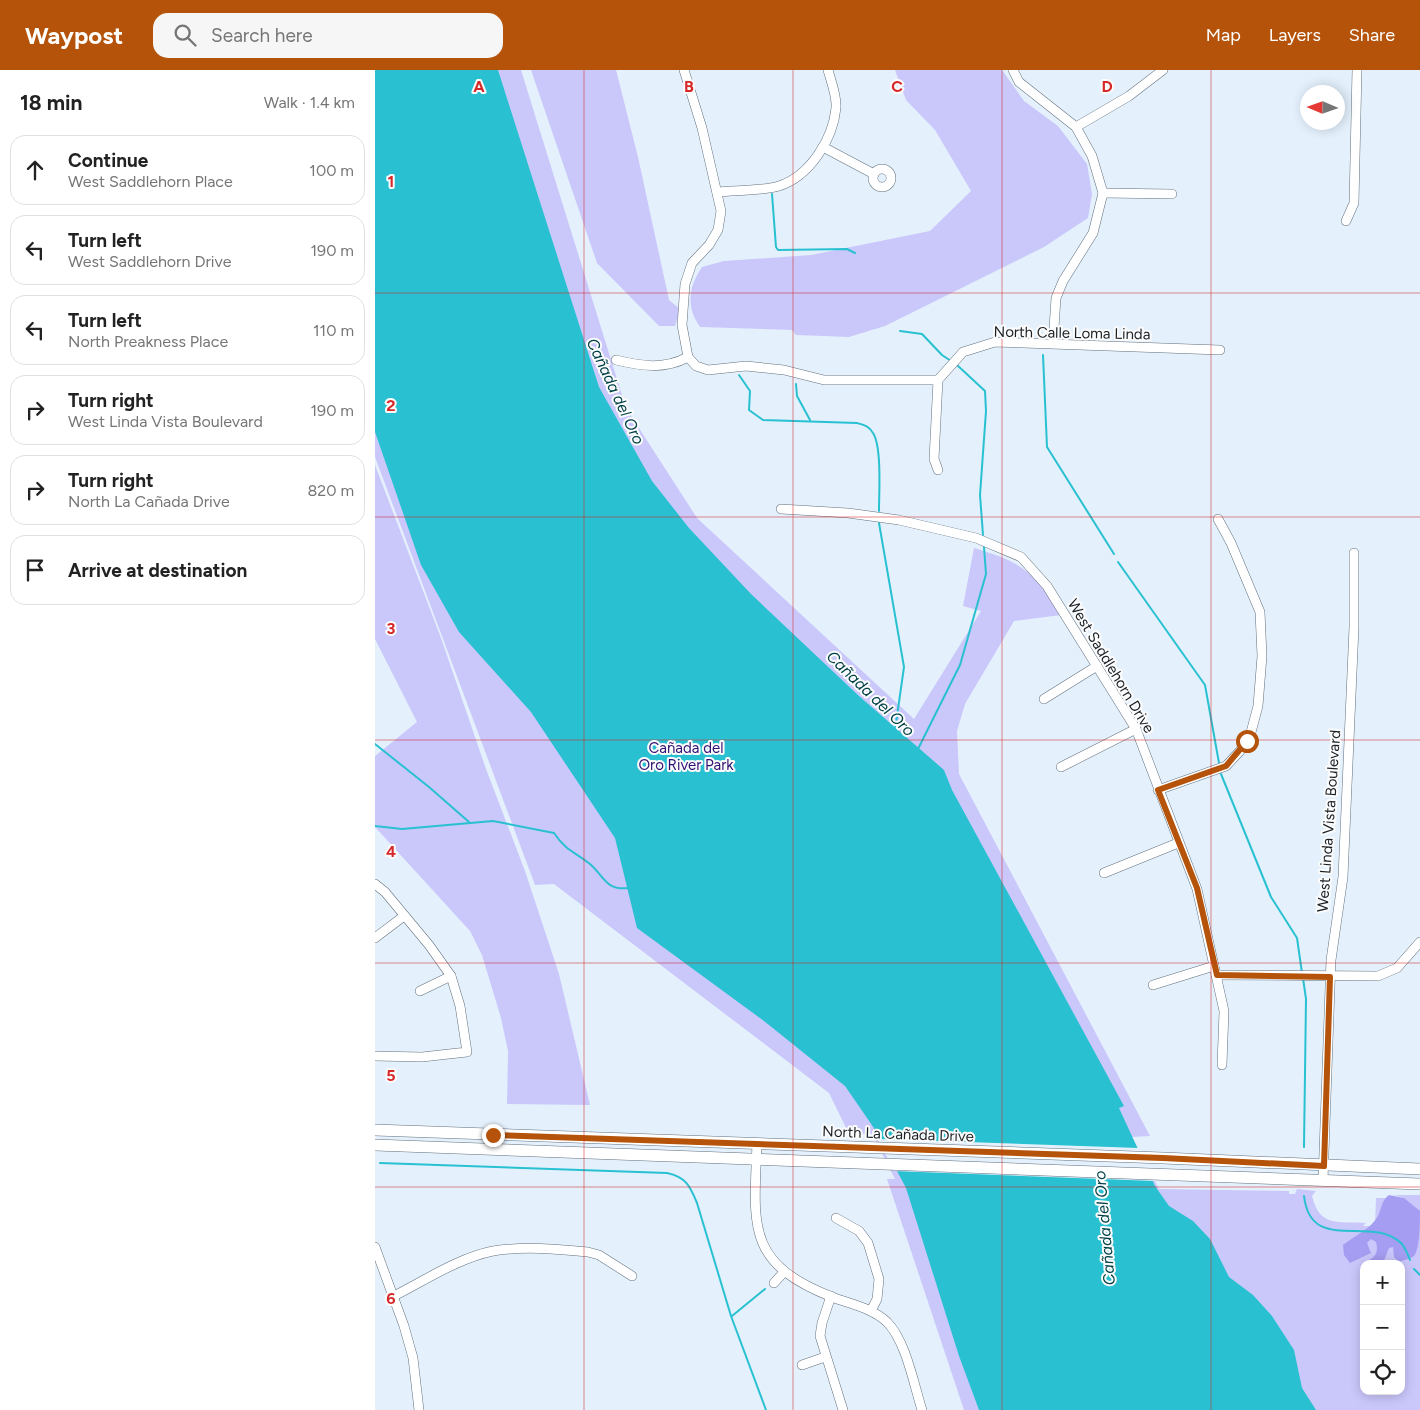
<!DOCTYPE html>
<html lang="en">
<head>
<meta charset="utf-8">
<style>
  body { margin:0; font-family:Figtree,sans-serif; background:#f6f6f6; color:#222 }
  .controls { position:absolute; right:15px; bottom:15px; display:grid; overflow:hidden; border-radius:10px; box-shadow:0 2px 12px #0003 }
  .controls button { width:45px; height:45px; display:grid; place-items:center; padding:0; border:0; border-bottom:1px solid #e0e0e0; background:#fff; color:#222; font:25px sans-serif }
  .compass { position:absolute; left:925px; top:15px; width:45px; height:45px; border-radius:50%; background:#fff; box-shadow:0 2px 12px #0003; rotate:272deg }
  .stop { position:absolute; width:15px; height:15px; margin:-11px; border:4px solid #b45309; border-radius:50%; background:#fff }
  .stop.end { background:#b45309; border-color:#fff; box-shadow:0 1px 5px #0008 }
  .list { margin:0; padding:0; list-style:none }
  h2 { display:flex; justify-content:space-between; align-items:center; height:65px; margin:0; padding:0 20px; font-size:21px }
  h2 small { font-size:16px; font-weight:400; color:#767676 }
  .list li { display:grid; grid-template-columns:32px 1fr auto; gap:15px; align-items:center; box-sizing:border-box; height:70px; margin:0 10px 10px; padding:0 10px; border:1px solid #e0e0e0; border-radius:15px }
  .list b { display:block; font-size:19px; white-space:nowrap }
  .list p { margin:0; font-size:16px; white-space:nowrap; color:#767676 }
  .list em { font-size:16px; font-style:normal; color:#767676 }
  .icon { flex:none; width:28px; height:28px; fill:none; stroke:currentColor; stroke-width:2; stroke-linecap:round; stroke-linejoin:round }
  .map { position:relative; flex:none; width:1045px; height:1340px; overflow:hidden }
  header { display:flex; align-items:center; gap:30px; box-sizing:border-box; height:70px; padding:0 25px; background:#b45309; color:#fff }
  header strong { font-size:24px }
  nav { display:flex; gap:28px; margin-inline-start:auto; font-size:18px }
  .search { width:350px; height:45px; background:#f6f6f6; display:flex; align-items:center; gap:12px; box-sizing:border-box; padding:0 18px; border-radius:15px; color:#767676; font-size:19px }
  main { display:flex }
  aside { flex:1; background:#fff }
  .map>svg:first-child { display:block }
</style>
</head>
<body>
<header>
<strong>Waypost</strong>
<div class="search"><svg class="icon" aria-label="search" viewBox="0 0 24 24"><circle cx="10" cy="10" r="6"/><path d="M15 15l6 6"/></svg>Search here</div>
<nav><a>Map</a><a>Layers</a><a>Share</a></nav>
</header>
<main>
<aside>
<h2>18 min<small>Walk · 1.4 km</small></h2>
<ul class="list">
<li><svg class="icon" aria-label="ahead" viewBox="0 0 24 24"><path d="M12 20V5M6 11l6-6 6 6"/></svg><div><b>Continue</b><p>West Saddlehorn Place</p></div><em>100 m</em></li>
<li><svg class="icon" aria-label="left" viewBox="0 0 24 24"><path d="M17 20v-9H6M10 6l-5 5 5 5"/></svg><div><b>Turn left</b><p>West Saddlehorn Drive</p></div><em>190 m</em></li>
<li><svg class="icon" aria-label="left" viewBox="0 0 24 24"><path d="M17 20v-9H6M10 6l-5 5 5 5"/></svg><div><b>Turn left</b><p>North Preakness Place</p></div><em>110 m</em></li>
<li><svg class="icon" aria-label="right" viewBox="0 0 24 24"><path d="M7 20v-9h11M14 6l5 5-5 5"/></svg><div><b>Turn right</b><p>West Linda Vista Boulevard</p></div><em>190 m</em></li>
<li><svg class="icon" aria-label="right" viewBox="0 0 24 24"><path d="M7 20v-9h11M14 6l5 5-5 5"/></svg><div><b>Turn right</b><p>North La Cañada Drive</p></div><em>820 m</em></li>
<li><svg class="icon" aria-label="arrive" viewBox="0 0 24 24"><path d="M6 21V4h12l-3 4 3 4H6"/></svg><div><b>Arrive at destination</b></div></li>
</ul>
</aside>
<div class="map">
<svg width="1045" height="1340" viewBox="0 0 1045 1340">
  <rect width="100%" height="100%" fill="#e4f1fd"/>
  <g fill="#cac7fb" fill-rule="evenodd">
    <path d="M0,0H146L251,338L322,448L539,649L606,541L588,536L599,478C647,492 660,502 686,545L639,551L590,634L582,661L584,704L775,1066L757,1067L784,1119L914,1121V1124H920L922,1119L941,1121L937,1126C945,1158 963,1151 991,1153L988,1156H1000L1001,1128H1029L1019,1125H1045V1340H589L512,1109H520L497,1064H474L454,1023L179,814L160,815L0,387ZM989,1194H1026V1321H989Z"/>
    <polygon points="156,0 241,0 263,87 294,230 305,239 300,256 284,256 222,193"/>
    <path d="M520,0H627L649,31L683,56L712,94L717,124L713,148L669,177L510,256L474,267L421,265L417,260L325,257C311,237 313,218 327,197L349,191L436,185L555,161L596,121L560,60L531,30Z"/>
    <polygon points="0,395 66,568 111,699 150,801 184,904 215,1035 132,1034 133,981 126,948 107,885 95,861 0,757 0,686 42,652 0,569"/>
  </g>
  <path fill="#a59df1" d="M1014,1125L1029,1128L1045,1141C1045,1152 1045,1179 1039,1186C1035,1189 1028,1190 1024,1192L1019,1187L1018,1177L1014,1178L1008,1193L991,1194L990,1192C1000,1188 1004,1183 1001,1172L996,1169L992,1173L996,1183L975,1193L969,1185L968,1175C979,1166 996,1159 1003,1146C1007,1138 1006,1131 1014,1125Z"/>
  <polygon fill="#29c1d1" points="0,0 123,0 224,317 277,411 314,458 376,524 484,626 569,700 577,720 749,1036 744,1038 780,1116 794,1136 818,1151 835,1169 854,1207 878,1225 897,1246 919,1280 927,1318 941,1340 604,1340 584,1286 531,1118 501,1061 470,1016 389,951 262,858 240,768 156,642 84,562 46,495 0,362"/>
  <polygon fill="#e4f1fd" points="503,1069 764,1078 780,1111 519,1101"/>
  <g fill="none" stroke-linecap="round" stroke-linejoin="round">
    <g stroke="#29c1d1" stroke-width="2">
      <polyline points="397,124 401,177 403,180 472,179 480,183"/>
      <polyline points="525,261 547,264 567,285 576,291"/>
      <polyline points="668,285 672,377 739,484"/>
      <polyline points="582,295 610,321 611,341 605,425 608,465"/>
      <path d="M364,305L375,321L374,340L388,350L482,353C489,355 494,356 498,363C507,377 504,423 504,441"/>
      <polyline points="421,314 422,326 435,350"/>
      <polyline points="504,453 529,597 520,660"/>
      <polyline points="743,492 830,615 844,693"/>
      <polyline points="0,674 54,717 94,752"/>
      <polyline points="543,679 585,595 611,504 609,477"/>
      <polyline points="846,704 896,827 922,868 927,903"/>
      <path d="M0,756L27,759L118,751L179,763C192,782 199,781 215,794C229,806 231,821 253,818"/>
      <polyline points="928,908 931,929 929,1077"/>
      <path d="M5,1093L292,1103C311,1107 315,1116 322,1133L356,1246L391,1340"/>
      <path d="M929,1126C936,1185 995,1144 1026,1173C1030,1177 1033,1185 1035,1190"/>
      <polyline points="1039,1199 1045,1205"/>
      <polyline points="357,1246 390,1219"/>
    </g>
    <defs>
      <g id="minor">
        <polyline points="309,0 327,58 346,141 343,160 334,175 317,193 310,214 307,255 313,287 321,296 333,300 371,296 409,300 449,310 563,310 588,282 620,272 845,280"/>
        <polyline points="638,0 644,12 701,57 717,86 728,123 718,163 688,211 681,228 678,273"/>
        <polyline points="701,57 754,26 788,0"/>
        <polyline points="448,77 499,104"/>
        <circle cx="507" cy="108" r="9"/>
        <path d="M342,122C360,120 388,121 404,116C435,106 458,69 461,38C462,26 456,11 453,0"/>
        <polyline points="728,123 797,124"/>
        <polyline points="971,151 979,133 982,0"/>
        <path d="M241,290C266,296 289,300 313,287"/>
        <polyline points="563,310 559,389 563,400"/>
        <polyline points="406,439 473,443 524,450 601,468 646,487 672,516 761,659 822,819 849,941 847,995"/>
        <polyline points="669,629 722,596"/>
        <polyline points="686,697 761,659"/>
        <polyline points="783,720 851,696 865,681 875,666 883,636 887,586 885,542 856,473 843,449"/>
        <polyline points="729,803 803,773"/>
        <polyline points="0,814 10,822 54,875 76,906 85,936 92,982 47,987 0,986"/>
        <polyline points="0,868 29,846"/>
        <polyline points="841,905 1003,906 1022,898 1045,872"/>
        <polyline points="778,915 839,896"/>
        <polyline points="45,921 76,906"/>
        <path d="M382,1073C379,1155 370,1193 457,1227C475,1234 497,1238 512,1252C531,1271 539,1315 547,1340"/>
        <polyline points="948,1110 956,890 968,807 979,557 979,483"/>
        <polyline points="461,1148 484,1161 493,1173 504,1209 502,1229 496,1241"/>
        <polyline points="0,1177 29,1256 38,1288 44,1340"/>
        <polyline points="399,1213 409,1202"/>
        <polyline points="456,1226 447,1253 445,1266 468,1340"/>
        <path d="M17,1227C49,1211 83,1188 118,1181C148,1176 183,1179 213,1182L224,1185L257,1206"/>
        <polyline points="427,1295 450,1287"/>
      </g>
      <g id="major">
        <polyline points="0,1060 788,1088 1045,1099"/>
        <polyline points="0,1075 1045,1114"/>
      </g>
    </defs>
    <use href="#minor" stroke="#62707d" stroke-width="10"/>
    <use href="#major" stroke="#62707d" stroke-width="12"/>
    <use href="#minor" stroke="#fff" stroke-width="9"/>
    <use href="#major" stroke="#fff" stroke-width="11"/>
  </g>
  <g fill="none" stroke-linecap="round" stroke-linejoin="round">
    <polyline stroke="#b45309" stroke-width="6" points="118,1065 788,1088 949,1096 955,907 842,905 822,818 783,720 851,696 872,671"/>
  </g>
  <path fill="none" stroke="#d62828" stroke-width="1" stroke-opacity="0.55" d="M209,0V1340M418,0V1340M627,0V1340M836,0V1340M0,223H1045M0,447H1045M0,670H1045M0,893H1045M0,1117H1045"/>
  <g text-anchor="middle" stroke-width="4" stroke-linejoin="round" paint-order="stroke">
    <g font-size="15" fill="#1a2026" stroke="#fcfcfc">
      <text transform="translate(697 263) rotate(1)" y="5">North Calle Loma Linda</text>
      <text transform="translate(736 596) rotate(59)" y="5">West Saddlehorn Drive</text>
      <text transform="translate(954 751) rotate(-86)" y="5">West Linda Vista Boulevard</text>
      <text transform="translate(523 1064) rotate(2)" y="5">North La Cañada Drive</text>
    </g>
    <g font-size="15" fill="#2f1172" stroke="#fcfcfc">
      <text x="311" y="683">Cañada del<tspan x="311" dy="17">Oro River Park</tspan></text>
    </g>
    <g font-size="16" font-style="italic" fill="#004148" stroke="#fcfcfc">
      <text transform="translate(241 321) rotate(65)" y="6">Cañada del Oro</text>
      <text transform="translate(496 623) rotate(44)" y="6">Cañada del Oro</text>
      <text transform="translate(729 1158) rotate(-95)" y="6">Cañada del Oro</text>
    </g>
  </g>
  <g font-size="16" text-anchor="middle" font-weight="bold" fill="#d62828" stroke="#fcfcfc" stroke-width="4" stroke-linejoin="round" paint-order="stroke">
    <text x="104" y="22">A</text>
    <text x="314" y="22">B</text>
    <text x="522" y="22">C</text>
    <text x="732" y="22">D</text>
    <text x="16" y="117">1</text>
    <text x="16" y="341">2</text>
    <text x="16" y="564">3</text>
    <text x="16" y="787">4</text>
    <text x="16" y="1011">5</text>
    <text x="16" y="1234">6</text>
  </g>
</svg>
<div class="controls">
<button>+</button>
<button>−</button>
<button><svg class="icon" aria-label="locate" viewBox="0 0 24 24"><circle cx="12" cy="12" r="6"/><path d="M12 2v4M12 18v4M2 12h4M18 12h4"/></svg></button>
</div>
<svg class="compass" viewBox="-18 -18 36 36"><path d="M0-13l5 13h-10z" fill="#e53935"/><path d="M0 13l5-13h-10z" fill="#767676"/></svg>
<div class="stop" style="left:872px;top:671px"></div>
<div class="stop end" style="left:118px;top:1065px"></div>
</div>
</main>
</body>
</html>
